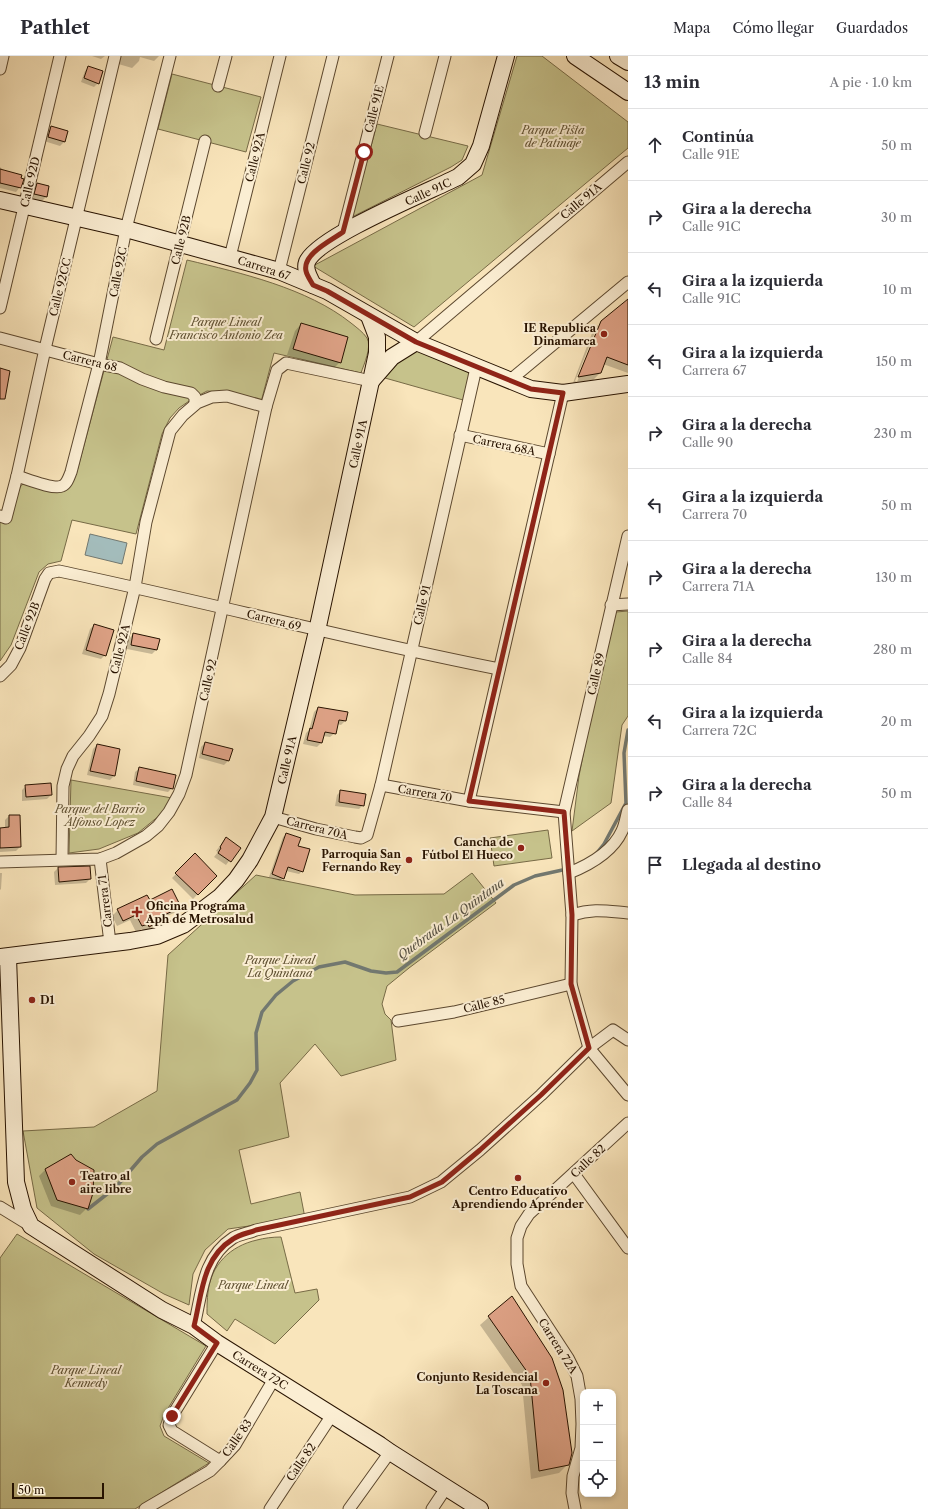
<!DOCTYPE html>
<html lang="es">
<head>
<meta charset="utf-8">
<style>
  body { margin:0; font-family:"Libre Caslon Text",serif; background:#f7f7f7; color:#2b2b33 }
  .controls { position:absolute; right:12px; bottom:12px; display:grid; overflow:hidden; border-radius:8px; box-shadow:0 2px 6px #0003 }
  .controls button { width:36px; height:36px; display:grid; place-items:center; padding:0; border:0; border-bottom:1px solid #e1e1e2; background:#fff; color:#2b2b33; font:20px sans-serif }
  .scale { position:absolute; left:12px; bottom:10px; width:92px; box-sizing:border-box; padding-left:4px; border:2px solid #281300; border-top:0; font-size:11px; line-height:14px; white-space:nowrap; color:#281300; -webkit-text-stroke:3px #fbeed3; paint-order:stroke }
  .stop { position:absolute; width:12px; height:12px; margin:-9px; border:3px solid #8f2418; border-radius:50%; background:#fff }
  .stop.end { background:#8f2418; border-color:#fff; box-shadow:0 1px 4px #0008 }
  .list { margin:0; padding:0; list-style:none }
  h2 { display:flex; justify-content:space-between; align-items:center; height:52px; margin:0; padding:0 16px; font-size:17px }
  h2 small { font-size:13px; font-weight:400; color:#7c7c81 }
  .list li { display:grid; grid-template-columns:26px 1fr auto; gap:12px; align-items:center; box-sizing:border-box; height:72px; padding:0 16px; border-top:1px solid #e1e1e2 }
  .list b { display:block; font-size:15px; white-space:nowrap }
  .list p { margin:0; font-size:13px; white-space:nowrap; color:#7c7c81 }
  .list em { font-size:13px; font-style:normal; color:#7c7c81 }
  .icon { flex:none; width:22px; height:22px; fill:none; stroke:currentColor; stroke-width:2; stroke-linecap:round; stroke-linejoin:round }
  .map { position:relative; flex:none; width:628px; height:1453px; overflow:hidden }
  header { display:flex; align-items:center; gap:24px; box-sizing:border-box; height:56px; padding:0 20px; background:#fff; border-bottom:1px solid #e1e1e2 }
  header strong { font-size:19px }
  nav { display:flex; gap:22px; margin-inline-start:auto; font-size:14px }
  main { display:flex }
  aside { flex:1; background:#fff }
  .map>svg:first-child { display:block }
</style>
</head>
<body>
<header>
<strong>Pathlet</strong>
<nav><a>Mapa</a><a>Cómo llegar</a><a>Guardados</a></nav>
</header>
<main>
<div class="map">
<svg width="628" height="1453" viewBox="0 0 628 1453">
  <rect width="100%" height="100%" fill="#f9e5bb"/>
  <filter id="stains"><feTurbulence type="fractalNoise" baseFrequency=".005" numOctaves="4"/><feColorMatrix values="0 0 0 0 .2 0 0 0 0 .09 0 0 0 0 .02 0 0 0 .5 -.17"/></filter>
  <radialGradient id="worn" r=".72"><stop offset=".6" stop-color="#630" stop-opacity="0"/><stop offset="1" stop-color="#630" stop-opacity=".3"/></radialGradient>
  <g fill="#c6c28b" stroke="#776a46">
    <polygon points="517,0 542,0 628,66 628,92 414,271 313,210 482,119"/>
    <polygon points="172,18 261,41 246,96 158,73"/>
    <polygon points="377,68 468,90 462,104 451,111 352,161"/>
    <path d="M187,204C241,217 307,232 351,267C356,271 363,276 367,282C372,291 364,308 361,317L274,297L261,346L219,336L207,335L192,343L179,352L170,362L162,378L136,478L72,464L61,505L48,508L39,516L11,589L0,605V465L9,467C11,457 15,431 25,427L52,436L76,419L113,281L164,294Z"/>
    <polygon points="416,290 472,315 463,344 385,322 394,308"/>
    <polygon points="628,555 628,660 622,669 611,747 572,775 579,720 590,664 616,556"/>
    <polygon points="71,724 172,742 160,759 138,777 99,793 69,797"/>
    <polygon points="548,774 552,802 494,810 490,782"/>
    <polygon points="472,817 496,847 409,912 387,930 382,948 385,958 391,964 396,1004 341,1020 315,988 280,1027 289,1081 239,1094 251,1148 300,1136 305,1162 228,1173 205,1194 193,1218 189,1249 164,1238 94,1198 37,1152 23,1075 94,1071 157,1035 168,899 256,819 355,839 444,838"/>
    <polygon points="17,1178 206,1290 164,1359 160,1370 164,1380 209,1407 135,1453 0,1453 0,1202"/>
    <path d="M281,1181L295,1237L317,1233L319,1244L275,1288L235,1263L227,1275L207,1258C207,1251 207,1243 208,1236C211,1209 230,1190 257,1184C264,1182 273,1181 281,1181Z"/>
  </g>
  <polygon fill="#a3bcbb" stroke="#727870" points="90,478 127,487 122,508 85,499"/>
  <g fill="#0003">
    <polygon points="92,0 105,0 101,3"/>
    <polygon points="110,0 159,0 154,5 140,1 139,5 132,12 115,7"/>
    <polygon points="89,11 98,27 94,31 81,26 85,15"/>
    <polygon points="51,71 64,86 60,90 44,85 47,75"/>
    <polygon points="0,111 20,131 16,136 0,132"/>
    <polygon points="37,128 48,130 46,141 42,145 31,142 33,132"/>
    <polygon points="628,244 628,317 603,308 600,317 593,324 577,326 601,266"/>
    <polygon points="301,268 340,306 333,313 287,299 295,275"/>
    <polygon points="598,269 575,325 577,326 573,327 594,272"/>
    <polygon points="94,569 105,599 101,603 82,598 90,573"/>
    <polygon points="133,578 158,584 156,594 152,598 127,593 129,583"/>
    <polygon points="318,652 345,665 341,669 337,668 335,677 330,681 323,680 321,687 317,691 303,688 306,677 309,674 314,656"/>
    <polygon points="205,687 228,705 224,709 199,702 201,691"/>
    <polygon points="97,689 114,720 110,724 87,719 93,693"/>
    <polygon points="140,712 172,732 168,736 133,729 135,716"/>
    <polygon points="26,730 51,739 47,743 22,745 22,734"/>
    <polygon points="341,735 363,749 359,753 335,750 337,739"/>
    <polygon points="9,760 20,791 16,795 0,796 0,773 5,773 5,764"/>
    <polygon points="287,778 297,791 302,815 299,818 286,815 283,822 280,825 269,821 283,781"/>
    <polygon points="226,782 239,792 226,809 214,801 218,796 216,795"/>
    <polygon points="195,799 215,820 193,843 172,822"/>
    <polygon points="58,812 90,823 86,827 55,829 54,816"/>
    <polygon points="0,817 2,817 1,833 0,834"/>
    <polygon points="149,845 180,851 174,857 158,864 153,871 143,876 142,873 136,876 130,864 117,870 112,860 118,854"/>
    <polygon points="71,1099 75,1105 87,1152 80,1159 51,1150 39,1120 45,1114"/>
    <polygon points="512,1241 568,1408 559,1417 531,1423 522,1329 480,1269"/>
  </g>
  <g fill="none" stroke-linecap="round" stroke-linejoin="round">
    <g stroke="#727870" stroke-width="3.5">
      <polyline points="596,798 604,788 626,747 624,697 628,674"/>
      <polyline points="88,1153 116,1131 142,1101 157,1088 237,1044 250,1027 257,1014 256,977 262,956 276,939 293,925 319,911 345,906 371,915 386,917 397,916 514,829 535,820 567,813"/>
    </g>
  </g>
  <g fill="#dea286" stroke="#281300">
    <polygon points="88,10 103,15 99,28 84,22"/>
    <polygon points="51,70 68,75 65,86 48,81"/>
    <polygon points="0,113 22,119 21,122 24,123 21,132 0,127"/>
    <polygon points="37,127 49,130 47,141 34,138"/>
    <polygon points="628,243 628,309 607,301 601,317 578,321 601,265"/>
    <polygon points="301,267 348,281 341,307 293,293"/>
    <polygon points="0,312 10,315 5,343 0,343"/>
    <polygon points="94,568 114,574 106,600 86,594"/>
    <polygon points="133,577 160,583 157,594 131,589"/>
    <polygon points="318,651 348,656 346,665 339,664 336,678 325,676 322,687 307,684 310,672 312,673"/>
    <polygon points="205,686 233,693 229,705 202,698"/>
    <polygon points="97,688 120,693 115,720 90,715"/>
    <polygon points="139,711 176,719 173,733 136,725"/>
    <polygon points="51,727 52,739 26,741 25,729"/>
    <polygon points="340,734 366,738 364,750 339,746"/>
    <polygon points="9,759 20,759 21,791 0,792 0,772 9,771"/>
    <polygon points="286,777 301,782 298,790 310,793 303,816 288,811 284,823 272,818"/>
    <polygon points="226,781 241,792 231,806 218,797 221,792 220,791"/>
    <polygon points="195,797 217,820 198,839 175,817"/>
    <polygon points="90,810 91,823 59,826 58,811"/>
    <polygon points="172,833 181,851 158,862 160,865 149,871 148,868 142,870 136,859 123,865 117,853 147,839 150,844"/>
    <polygon points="71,1098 76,1104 94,1114 93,1137 88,1153 57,1144 45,1113"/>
    <polygon points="512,1240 552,1302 563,1334 572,1397 569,1409 539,1415 530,1320 488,1260"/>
  </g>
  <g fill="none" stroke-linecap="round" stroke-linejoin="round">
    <defs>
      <g id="street">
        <polyline points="0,13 3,0"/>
        <polyline points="218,30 226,0"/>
        <polyline points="425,77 445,0"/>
        <polyline points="343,176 388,0"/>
        <polyline points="230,201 280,0"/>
        <polyline points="279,215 333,0"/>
        <polyline points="0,252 60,0"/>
        <polyline points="0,282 99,308 120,312 142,323 164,331 191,337 195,341 195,347"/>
        <polyline points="156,283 205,85"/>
        <polyline points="416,286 628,106"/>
        <polyline points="509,325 628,226"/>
        <polyline points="460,379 549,398"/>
        <path d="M17,420C27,423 54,434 62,430C67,428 69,421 71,416L99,308L126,173L170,0"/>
        <polyline points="0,460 6,462 17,420 45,293 115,0"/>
        <polyline points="628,480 564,756 572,859 571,928 589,992 628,1039"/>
        <polyline points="611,549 628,548"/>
        <path d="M0,620L11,609L20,592L45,523L49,517L59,515C206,546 351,584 499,613"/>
        <polyline points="381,729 469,745 564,756"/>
        <polyline points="469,745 563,337"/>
        <polyline points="273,761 316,773 355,781 361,782 367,779 381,729 476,312"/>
        <polyline points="62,803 63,730 67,713 73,700 89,680 102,660 109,638 135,531 146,466 170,375 183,359 197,347 212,341 227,340 266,351"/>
        <polyline points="100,803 110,887"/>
        <polyline points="0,806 100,803 116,797 146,780 158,770 169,756 179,738 186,719 266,351 277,314 286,307 371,325"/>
        <path d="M569,817C589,809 612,797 622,775C625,769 626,761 628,754"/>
        <path d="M572,859C593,852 606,855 628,857"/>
        <polyline points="398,965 454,956 571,928"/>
        <polyline points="574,1118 628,1192"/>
        <polyline points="0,1151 31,1170"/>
        <path d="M194,1270C202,1238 202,1202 233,1182C240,1178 249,1177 256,1174L410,1141L441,1126L480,1094L541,1039L589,992L613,974L628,984"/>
        <polyline points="217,1287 172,1360 169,1369 172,1375 220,1405"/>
        <polyline points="145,1453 210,1415 220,1405 235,1389 274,1323"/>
        <polyline points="270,1453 332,1359"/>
        <polyline points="349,1453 390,1396"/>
        <polyline points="432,1453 446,1432"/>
        <polyline points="575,1453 572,1437 573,1420 581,1392 582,1368 581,1343 577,1320 568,1302 521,1230 517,1208 517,1182 521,1170 529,1158 628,1067"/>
      </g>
      <g id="secondary">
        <polyline points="575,0 628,36"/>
        <polyline points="618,0 628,6"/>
        <polyline points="0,144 126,173 279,215 327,235 416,286 531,333 563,337 628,328"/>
        <path d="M313,229C310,222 304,214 307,206C317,181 430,135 458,121L473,108L481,90L506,0"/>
        <polyline points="372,324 392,301 416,286"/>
        <polyline points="0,901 130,885 157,880 183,869 220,841 236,824 250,804 273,761 317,575 377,297 377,281 369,260"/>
        <polyline points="8,901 16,1126 23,1153 31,1170 162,1254 194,1270 217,1287 380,1389 390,1396 480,1453"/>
      </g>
    </defs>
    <use href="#street" stroke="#5c482f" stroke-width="13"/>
    <use href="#secondary" stroke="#281300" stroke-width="18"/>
    <use href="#street" stroke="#fbeed3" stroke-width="11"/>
    <use href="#secondary" stroke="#fbeed3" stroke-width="16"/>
  </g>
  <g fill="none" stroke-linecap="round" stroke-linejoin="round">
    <path stroke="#8f2418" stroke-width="5" d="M172,1360L217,1287L194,1270C202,1238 202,1202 233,1183C240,1178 249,1177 256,1174L410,1141L442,1126L480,1094L541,1039L589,992L571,928L572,859L564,756L469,745L563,337L531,333L416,286L327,235L313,229C311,225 307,220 306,215C302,198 332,184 343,176L364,96"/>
  </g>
  <g fill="#8f2418" stroke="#fbeed3" stroke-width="1.5">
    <circle cx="604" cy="278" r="4"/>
    <circle cx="521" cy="792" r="4"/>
    <circle cx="409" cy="804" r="4"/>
    <path d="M135 850h4v4h4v4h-4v4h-4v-4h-4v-4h4z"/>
    <circle cx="32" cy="944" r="4"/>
    <circle cx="518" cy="1122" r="4"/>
    <circle cx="72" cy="1126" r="4"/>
    <circle cx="546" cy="1327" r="4"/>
  </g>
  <g text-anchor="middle" stroke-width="4" stroke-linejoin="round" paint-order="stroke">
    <g font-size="11" fill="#281300" stroke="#fbeed3">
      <text transform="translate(374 53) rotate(-76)" y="4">Calle 91E</text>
      <text transform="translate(255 101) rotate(-76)" y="4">Calle 92A</text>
      <text transform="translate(306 107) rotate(-76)" y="4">Calle 92</text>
      <text transform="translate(30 126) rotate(-77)" y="4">Calle 92D</text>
      <text transform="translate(428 136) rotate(-25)" y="4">Calle 91C</text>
      <text transform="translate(581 145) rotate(-40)" y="4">Calle 91A</text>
      <text transform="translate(181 184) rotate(-76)" y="4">Calle 92B</text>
      <text transform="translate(264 212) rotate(18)" y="4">Carrera 67</text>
      <text transform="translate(118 216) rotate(-79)" y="4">Calle 92C</text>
      <text transform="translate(60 231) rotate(-76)" y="4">Calle 92CC</text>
      <text transform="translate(90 305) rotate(14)" y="4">Carrera 68</text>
      <text transform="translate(358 388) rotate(-78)" y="4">Calle 91A</text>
      <text transform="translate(504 389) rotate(12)" y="4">Carrera 68A</text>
      <text transform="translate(422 549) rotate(-77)" y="4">Calle 91</text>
      <text transform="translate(274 564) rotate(14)" y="4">Carrera 69</text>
      <text transform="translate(27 570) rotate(-69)" y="4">Calle 92B</text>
      <text transform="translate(120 593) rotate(-76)" y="4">Calle 92A</text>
      <text transform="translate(596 618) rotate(-77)" y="4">Calle 89</text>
      <text transform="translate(208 624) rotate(-77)" y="4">Calle 92</text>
      <text transform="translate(287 704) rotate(-77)" y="4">Calle 91A</text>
      <text transform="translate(425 737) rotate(10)" y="4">Carrera 70</text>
      <text transform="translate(317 772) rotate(14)" y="4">Carrera 70A</text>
      <text transform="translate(105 845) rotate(-97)" y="4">Carrera 71</text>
      <text transform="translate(484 948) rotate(-14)" y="4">Calle 85</text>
      <text transform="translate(588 1105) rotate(-43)" y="4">Calle 82</text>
      <text transform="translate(558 1290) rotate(58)" y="4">Carrera 72A</text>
      <text transform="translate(260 1314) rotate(32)" y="4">Carrera 72C</text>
      <text transform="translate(237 1382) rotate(-55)" y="4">Calle 83</text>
      <text transform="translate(301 1406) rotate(-56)" y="4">Calle 82</text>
    </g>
    <g font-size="11" font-style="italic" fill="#5f5031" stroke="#fbeed3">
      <text x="553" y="78">Parque Pista<tspan x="553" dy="13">de Patinaje</tspan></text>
      <text x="226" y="270">Parque Lineal<tspan x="226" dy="13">Francisco Antonio Zea</tspan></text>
      <text x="100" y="757">Parque del Barrio<tspan x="100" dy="13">Alfonso Lopez</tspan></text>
      <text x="280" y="908">Parque Lineal<tspan x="280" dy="13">La Quintana</tspan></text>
      <text x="253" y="1233">Parque Lineal</text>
      <text x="86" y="1318">Parque Lineal<tspan x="86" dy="13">Kennedy</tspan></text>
    </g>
    <g font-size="11" font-weight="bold" fill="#281300" stroke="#fbeed3" text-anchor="end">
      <text x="596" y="276">IE Republica<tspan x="596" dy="13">Dinamarca</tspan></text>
      <text x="513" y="790">Cancha de<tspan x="513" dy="13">Fútbol El Hueco</tspan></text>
      <text x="401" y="802">Parroquia San<tspan x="401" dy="13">Fernando Rey</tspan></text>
      <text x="146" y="854" text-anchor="start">Oficina Programa<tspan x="146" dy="13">Aph de Metrosalud</tspan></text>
      <text x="40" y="948" text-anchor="start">D1</text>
      <text x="80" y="1124" text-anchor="start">Teatro al<tspan x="80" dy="13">aire libre</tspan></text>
      <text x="518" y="1139" text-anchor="middle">Centro Educativo<tspan x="518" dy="13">Aprendiendo Aprender</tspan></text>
      <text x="538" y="1325">Conjunto Residencial<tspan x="538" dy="13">La Toscana</tspan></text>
    </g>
    <g font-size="12" font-style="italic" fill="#534e41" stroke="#fbeed3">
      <text transform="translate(451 863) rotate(-36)" y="4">Quebrada La Quintana</text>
    </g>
  </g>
  <rect width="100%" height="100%" filter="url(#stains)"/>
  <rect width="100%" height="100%" fill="url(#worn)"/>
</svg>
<div class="controls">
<button>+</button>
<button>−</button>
<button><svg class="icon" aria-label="locate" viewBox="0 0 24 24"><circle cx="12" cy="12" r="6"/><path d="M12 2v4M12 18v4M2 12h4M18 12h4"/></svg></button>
</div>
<div class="scale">50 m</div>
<div class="stop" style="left:364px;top:96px"></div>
<div class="stop end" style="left:172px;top:1360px"></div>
</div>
<aside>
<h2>13 min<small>A pie · 1.0 km</small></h2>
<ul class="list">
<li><svg class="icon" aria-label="ahead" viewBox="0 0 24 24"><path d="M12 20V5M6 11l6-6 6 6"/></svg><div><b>Continúa</b><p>Calle 91E</p></div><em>50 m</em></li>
<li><svg class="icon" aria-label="right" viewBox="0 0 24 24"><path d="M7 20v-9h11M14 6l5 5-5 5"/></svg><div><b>Gira a la derecha</b><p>Calle 91C</p></div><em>30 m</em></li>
<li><svg class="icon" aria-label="left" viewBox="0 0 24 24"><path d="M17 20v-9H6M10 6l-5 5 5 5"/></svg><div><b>Gira a la izquierda</b><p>Calle 91C</p></div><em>10 m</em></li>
<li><svg class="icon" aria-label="left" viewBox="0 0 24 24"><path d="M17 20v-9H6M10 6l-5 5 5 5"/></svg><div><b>Gira a la izquierda</b><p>Carrera 67</p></div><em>150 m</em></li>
<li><svg class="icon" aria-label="right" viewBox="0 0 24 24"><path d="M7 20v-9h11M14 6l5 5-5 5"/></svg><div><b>Gira a la derecha</b><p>Calle 90</p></div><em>230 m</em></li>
<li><svg class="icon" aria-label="left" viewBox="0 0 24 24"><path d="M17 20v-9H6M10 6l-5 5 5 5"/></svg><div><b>Gira a la izquierda</b><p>Carrera 70</p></div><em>50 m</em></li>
<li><svg class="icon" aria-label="right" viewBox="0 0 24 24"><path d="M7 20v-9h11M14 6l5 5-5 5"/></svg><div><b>Gira a la derecha</b><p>Carrera 71A</p></div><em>130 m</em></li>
<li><svg class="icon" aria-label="right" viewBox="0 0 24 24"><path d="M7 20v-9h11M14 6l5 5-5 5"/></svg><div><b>Gira a la derecha</b><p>Calle 84</p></div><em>280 m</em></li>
<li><svg class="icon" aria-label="left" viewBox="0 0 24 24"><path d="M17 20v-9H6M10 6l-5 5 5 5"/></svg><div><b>Gira a la izquierda</b><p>Carrera 72C</p></div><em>20 m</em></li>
<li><svg class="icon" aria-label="right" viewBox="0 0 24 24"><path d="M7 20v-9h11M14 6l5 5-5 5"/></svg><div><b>Gira a la derecha</b><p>Calle 84</p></div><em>50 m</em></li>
<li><svg class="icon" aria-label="arrive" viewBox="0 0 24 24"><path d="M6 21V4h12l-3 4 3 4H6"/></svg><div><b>Llegada al destino</b></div></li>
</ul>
</aside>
</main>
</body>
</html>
